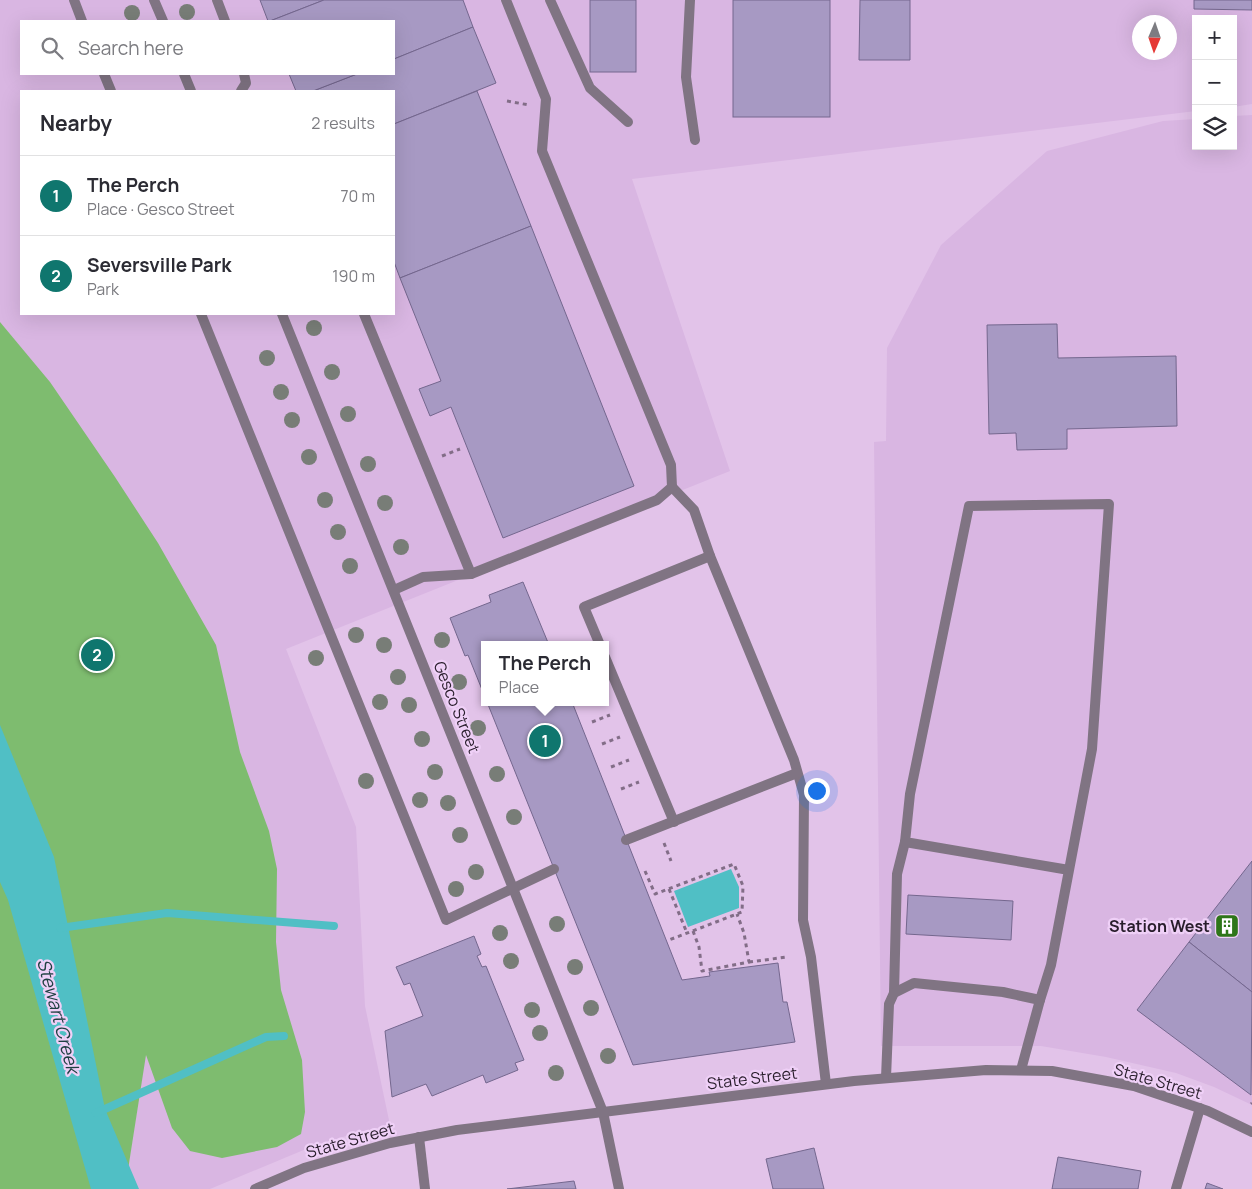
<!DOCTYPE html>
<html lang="en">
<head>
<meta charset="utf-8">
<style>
  body { margin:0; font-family:Manrope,sans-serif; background:#f2f2f3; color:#2b2b33 }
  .controls { position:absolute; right:15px; top:15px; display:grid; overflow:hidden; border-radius:0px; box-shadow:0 5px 20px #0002 }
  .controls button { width:45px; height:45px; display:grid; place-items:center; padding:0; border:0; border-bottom:1px solid #e1e1e2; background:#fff; color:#2b2b33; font:25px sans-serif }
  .compass { position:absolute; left:1132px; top:15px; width:45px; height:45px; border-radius:50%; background:#fff; box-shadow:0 5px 20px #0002; rotate:182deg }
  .you { position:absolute; left:816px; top:790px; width:18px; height:18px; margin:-12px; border:4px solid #fff; border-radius:50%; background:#1a73e8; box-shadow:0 0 0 8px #1a73e833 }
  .badge { display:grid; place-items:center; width:32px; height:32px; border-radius:50%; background:#0f766e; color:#fff; font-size:16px; font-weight:700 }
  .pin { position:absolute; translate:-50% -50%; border:2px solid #fff; box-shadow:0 1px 5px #0006 }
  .popup { position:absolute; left:481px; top:641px; width:128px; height:65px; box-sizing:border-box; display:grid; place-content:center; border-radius:0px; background:#fff; filter:drop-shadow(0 1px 4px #0005); font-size:16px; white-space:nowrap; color:#7c7c81 }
  .popup b { font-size:19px; color:#2b2b33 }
  .popup::after { content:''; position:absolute; left:50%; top:100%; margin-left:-10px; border:10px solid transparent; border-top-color:#fff }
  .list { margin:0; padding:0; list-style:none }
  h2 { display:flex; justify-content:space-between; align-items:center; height:65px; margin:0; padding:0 20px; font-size:21px }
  h2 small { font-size:16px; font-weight:400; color:#7c7c81 }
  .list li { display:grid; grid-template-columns:32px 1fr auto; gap:15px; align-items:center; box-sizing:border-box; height:80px; padding:0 20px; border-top:1px solid #e1e1e2 }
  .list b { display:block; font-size:19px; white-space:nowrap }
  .list p { margin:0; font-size:16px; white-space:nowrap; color:#7c7c81 }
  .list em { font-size:16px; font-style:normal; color:#7c7c81 }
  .icon { flex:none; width:28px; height:28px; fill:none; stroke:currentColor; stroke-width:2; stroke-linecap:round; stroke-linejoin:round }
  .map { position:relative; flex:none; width:1252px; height:1189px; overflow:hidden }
  .search { position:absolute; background:#fff; box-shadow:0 5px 20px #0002; left:20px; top:20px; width:375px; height:55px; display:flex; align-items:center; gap:12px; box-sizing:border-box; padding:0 18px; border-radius:0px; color:#7c7c81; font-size:19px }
  .panel { position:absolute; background:#fff; box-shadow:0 5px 20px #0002; left:20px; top:90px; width:375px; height:225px; border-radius:0px }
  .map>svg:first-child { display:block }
</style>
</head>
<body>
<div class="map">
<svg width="1252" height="1189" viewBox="0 0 1252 1189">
  <rect width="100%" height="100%" fill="#e2c3e9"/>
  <g fill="#d9b6e2" fill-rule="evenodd">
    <path d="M0,0H1252V104L1233,107V19H1196V111L632,179L730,471L286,649L356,827L365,1006L390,1125L352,1134L306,1149L210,1189H125L159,965L0,434ZM21,21H394V74H21ZM1140,22H1170V52H1140ZM21,91H394V314H21Z"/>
    <polygon points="1252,115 1252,1105 1214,1087 1176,1073 1106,1057 1041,1046 881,1046 874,442 886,441 887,348 941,245 1047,151 1163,121 1196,119 1196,146 1233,146 1233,116"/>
  </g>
  <polygon fill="#7ebc6f" points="0,322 50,382 115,477 158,543 216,645 240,752 269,831 277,869 276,942 281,990 302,1060 305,1112 301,1134 277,1147 222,1158 190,1151 172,1128 146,1055 125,1189 0,1189"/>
  <g fill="#50bfc5">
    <polygon points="0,725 54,857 105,1109 139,1189 91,1189 8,900 0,882"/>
    <polygon points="731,869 739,887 739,908 688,927 674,891"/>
  </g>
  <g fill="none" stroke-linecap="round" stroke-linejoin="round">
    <g stroke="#50bfc5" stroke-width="8">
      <polyline points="60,928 167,913 334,926"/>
      <polyline points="96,1113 266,1037 284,1036"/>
    </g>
  </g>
  <g fill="#a799c3" stroke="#74678e">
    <polygon points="260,0 324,0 270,21 268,21"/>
    <polygon points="324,0 463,0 473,27 394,59 394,21 270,21"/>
    <rect x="590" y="0" width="46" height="72"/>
    <rect x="733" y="0" width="97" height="117"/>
    <polygon points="860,0 910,0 910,60 859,60"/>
    <polygon points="1194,0 1252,0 1252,10 1194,9"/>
    <polygon points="473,27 496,83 394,124 394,91 313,91 357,74 394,74 394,59"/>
    <polygon points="289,74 357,74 313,91 296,91"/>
    <polygon points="477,91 531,226 400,278 394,262 394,124"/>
    <polygon points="531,226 634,486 503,538 451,407 430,416 419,389 441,381 400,278"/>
    <polygon points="1057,324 1058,358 1176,356 1177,426 1067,429 1067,449 1017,450 1016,433 989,434 987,325"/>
    <polygon points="523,582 549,645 485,645 485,697 468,655 465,656 450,618 491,602 489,595"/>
    <polygon points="487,702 572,702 682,980 710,976 709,972 778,963 783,1002 787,1002 795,1042 633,1065"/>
    <polygon points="1252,861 1252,992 1189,942"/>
    <polygon points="908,895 1013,901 1011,940 906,934"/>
    <polygon points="474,936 481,954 477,956 482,967 486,966 524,1060 515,1063 518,1070 486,1083 483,1075 432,1096 426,1084 392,1097 385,1031 423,1016 410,983 404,985 396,967"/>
    <polygon points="1189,942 1252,992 1251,1095 1137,1010"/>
    <polygon points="814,1148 824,1189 773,1189 766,1159"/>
    <polygon points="1058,1157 1141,1171 1138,1189 1052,1189"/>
    <polygon points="574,1181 576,1189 507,1189"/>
    <polygon points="1207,1183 1223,1189 1205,1189"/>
  </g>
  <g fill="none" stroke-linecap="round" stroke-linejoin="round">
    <g stroke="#826d87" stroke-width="3" stroke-dasharray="4 4" stroke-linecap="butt">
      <polyline points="507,101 529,105"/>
      <polyline points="442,456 460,449"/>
      <polyline points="592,722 610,715"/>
      <polyline points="602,744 620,737"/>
      <polyline points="611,767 629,760"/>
      <polyline points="621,789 639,782"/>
      <polyline points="664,843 671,861"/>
      <polyline points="645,871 655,894 734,864 743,886 742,912 669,940"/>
      <polyline points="669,889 687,933"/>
      <polyline points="693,931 699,947 702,971 749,962 744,933 737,914"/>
      <polyline points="749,962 787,957"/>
      <polyline points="1251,1104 1252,1103"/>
    </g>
    <g stroke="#807483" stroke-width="10">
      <polyline points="74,0 82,21"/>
      <polyline points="217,0 225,21"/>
      <polyline points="550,0 590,88 628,122"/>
      <polyline points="690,0 686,77 695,140"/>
      <polyline points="104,74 111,91"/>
      <polyline points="241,91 246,83 244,74"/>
      <polyline points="201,314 446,920 554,869"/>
      <polyline points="364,314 471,574"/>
      <polyline points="672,487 694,510 710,556 794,760 804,795 803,920 811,957 826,1084"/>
      <polyline points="394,590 423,577 471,574 657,500 672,487 671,465 542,151 546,99 506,0"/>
      <polyline points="600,645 584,607 710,556"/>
      <polyline points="605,657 674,822"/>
      <polyline points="626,840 797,773"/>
      <polyline points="894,993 897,874 905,842"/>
      <polyline points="1040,1000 1051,965 1092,749 1109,504 969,506 910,794 905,842 1069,870"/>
      <polyline points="886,1078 889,1004 894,993 914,983 1003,992 1040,1000 1021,1070"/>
      <polyline points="603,1112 619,1189"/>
      <polyline points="419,1137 425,1189"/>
      <polyline points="1176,1189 1200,1108"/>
    </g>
    <g stroke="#807483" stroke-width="10">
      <polyline points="154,0 163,21"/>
      <polyline points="184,74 191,91"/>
      <polyline points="282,314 603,1112"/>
      <polyline points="255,1189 304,1168 390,1143 457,1130 854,1081 986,1070 1052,1071 1134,1086 1208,1111 1252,1132"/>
    </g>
  </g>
  <g fill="#787d77">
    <circle cx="187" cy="12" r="8"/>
    <circle cx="132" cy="13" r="8"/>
    <circle cx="314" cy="328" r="8"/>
    <circle cx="267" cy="358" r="8"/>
    <circle cx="332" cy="372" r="8"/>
    <circle cx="281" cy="392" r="8"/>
    <circle cx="348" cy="414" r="8"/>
    <circle cx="292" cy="420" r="8"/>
    <circle cx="309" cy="457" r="8"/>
    <circle cx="368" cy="464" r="8"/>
    <circle cx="325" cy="500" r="8"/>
    <circle cx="385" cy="503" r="8"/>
    <circle cx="338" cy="532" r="8"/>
    <circle cx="401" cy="547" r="8"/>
    <circle cx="350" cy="566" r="8"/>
    <circle cx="356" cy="635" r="8"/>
    <circle cx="442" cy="640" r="8"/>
    <circle cx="384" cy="645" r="8"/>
    <circle cx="316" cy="658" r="8"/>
    <circle cx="398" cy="677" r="8"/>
    <circle cx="459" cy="682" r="8"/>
    <circle cx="380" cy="702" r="8"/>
    <circle cx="409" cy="705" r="8"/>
    <circle cx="478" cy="728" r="8"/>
    <circle cx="422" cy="739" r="8"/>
    <circle cx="435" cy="772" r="8"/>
    <circle cx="497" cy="774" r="8"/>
    <circle cx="366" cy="781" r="8"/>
    <circle cx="420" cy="800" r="8"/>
    <circle cx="448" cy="803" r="8"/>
    <circle cx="514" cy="817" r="8"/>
    <circle cx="460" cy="835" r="8"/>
    <circle cx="476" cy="872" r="8"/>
    <circle cx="456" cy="889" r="8"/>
    <circle cx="557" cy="924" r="8"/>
    <circle cx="500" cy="933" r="8"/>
    <circle cx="511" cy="961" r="8"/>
    <circle cx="575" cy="967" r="8"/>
    <circle cx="591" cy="1008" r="8"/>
    <circle cx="532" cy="1010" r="8"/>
    <circle cx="540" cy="1033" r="8"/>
    <circle cx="608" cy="1056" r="8"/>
    <circle cx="556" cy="1073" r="8"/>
  </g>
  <defs>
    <symbol id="building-square" viewBox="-11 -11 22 22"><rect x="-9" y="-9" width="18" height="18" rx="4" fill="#2e7619" stroke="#efd0f7"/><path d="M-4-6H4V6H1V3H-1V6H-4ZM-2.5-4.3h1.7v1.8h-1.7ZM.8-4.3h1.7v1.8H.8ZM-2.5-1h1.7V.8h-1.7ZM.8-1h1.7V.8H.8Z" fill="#fff"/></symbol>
  </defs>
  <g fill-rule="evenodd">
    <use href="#building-square" x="1213" y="912" width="28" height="28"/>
  </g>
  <g text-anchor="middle" stroke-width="4.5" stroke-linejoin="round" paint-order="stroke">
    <g font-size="16" fill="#281d2b" stroke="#efd0f7">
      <text transform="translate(457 707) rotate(68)" y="6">Gesco Street</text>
      <text transform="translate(752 1078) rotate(-7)" y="6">State Street</text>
      <text transform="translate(1158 1081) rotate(16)" y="6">State Street</text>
      <text transform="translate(350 1140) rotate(-16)" y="6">State Street</text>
    </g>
    <g font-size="16" font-weight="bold" fill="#281d2b" stroke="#efd0f7" text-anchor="end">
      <text x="1210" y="932">Station West</text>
    </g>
    <g font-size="18" font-style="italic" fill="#1f4042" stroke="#efd0f7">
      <text transform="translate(58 1016) rotate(75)" y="6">Stewart Creek</text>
    </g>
  </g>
</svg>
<div class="controls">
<button>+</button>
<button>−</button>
<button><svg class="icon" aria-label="layers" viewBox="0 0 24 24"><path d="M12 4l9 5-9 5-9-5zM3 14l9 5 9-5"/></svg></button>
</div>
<svg class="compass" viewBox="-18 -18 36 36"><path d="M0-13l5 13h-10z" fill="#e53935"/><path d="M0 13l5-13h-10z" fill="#7c7c81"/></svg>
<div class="you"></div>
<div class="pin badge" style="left:545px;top:741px">1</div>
<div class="popup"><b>The Perch</b>Place</div>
<div class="pin badge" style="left:97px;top:655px">2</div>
<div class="search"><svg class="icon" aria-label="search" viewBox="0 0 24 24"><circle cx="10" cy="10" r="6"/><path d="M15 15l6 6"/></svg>Search here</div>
<section class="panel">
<h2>Nearby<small>2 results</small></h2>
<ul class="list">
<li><span class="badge">1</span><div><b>The Perch</b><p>Place · Gesco Street</p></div><em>70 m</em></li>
<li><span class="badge">2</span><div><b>Seversville Park</b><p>Park</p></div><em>190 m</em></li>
</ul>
</section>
</div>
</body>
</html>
